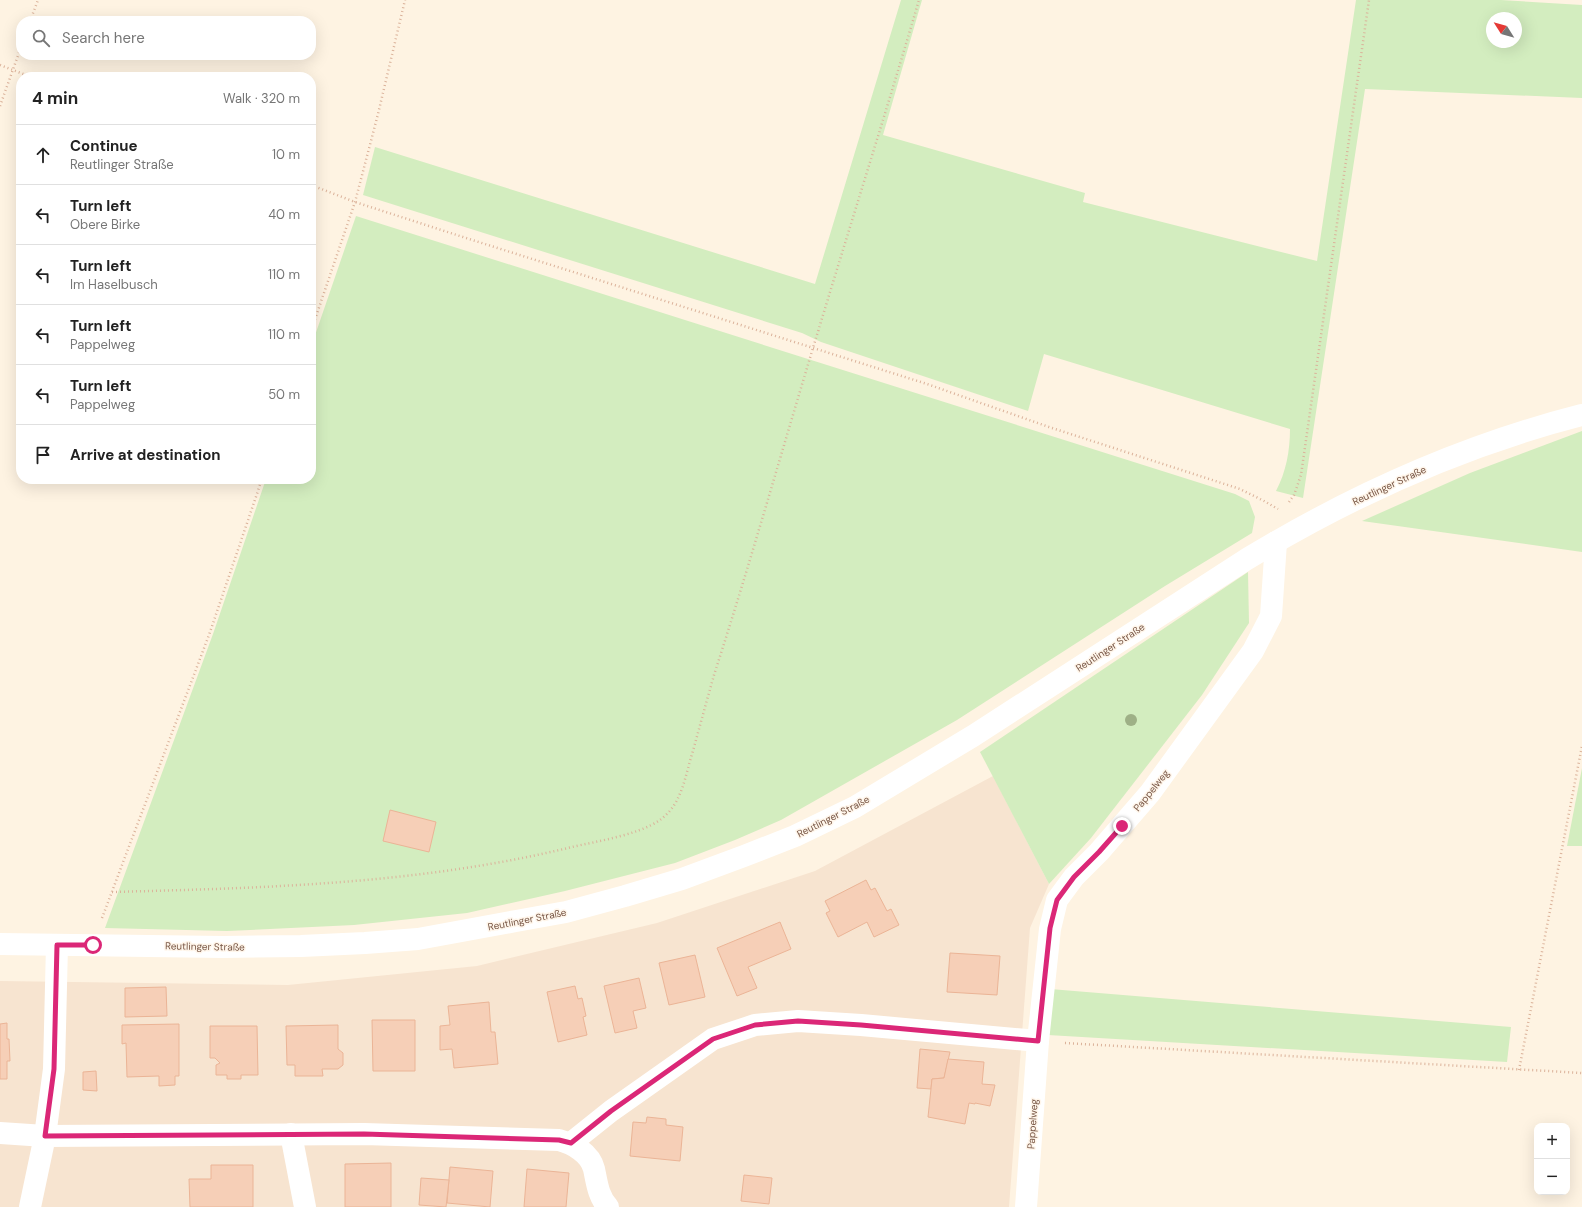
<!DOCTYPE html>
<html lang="en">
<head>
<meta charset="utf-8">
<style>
  body { margin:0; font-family:"DM Sans",sans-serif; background:#f6f6f6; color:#222 }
  .controls { position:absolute; right:12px; bottom:12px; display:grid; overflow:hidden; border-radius:8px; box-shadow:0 4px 16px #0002 }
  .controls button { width:36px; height:36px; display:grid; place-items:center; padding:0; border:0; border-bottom:1px solid #e0e0e0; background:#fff; color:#222; font:20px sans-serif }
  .compass { position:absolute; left:1486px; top:12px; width:36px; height:36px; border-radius:50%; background:#fff; box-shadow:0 4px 16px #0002; rotate:307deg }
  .stop { position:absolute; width:12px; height:12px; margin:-9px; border:3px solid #db2777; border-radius:50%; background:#fff }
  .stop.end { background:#db2777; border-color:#fff; box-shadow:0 1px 4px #0008 }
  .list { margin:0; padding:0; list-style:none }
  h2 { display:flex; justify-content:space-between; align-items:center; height:52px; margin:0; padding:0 16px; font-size:17px }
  h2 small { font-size:13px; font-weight:400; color:#767676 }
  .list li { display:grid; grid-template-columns:26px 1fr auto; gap:12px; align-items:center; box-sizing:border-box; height:60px; padding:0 16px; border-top:1px solid #e0e0e0 }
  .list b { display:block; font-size:15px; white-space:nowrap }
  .list p { margin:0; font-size:13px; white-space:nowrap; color:#767676 }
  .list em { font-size:13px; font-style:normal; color:#767676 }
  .icon { flex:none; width:22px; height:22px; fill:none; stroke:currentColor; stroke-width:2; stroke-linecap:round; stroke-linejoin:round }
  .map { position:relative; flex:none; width:1582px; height:1207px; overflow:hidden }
  .search { position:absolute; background:#fff; box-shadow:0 4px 16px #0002; left:16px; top:16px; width:300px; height:44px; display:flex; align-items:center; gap:10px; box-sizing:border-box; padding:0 14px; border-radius:16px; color:#767676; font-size:15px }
  .panel { position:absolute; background:#fff; box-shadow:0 4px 16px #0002; left:16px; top:72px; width:300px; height:412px; border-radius:16px }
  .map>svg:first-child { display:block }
</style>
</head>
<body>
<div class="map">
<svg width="1582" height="1207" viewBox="0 0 1582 1207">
  <rect width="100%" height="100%" fill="#fef3e2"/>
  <polygon fill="#f7e4d0" points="993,776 1049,884 1030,928 1009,1207 0,1207 0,981 288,985 477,966 657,923 815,871"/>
  <g fill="#d3edbf" fill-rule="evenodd">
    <path d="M901,0H922L883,135L1085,193L1083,202L1317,261L1356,0H1501L1582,5V98L1365,89L1303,498L1276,491C1286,472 1290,451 1290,429L1044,354L1028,411L821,342L802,333L363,195L375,147L815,284ZM1492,18H1516V42H1492Z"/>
    <polygon points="356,216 1235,494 1249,501 1255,517 1252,533 1165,586 957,720 781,820 735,840 675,863 565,891 467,913 354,925 227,931 105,928 213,634 266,479 311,479 311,347"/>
    <polygon points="1582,431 1582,552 1362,521 1470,473"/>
    <polygon points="1248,572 1249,623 1202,695 1091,838 1049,884 980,752"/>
    <polygon points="1582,768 1582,846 1567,846"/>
    <polygon points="1050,989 1511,1027 1507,1062 1048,1035"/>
  </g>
  <g fill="#f6cfb7" stroke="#ebb496">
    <polygon points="390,810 436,822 429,852 383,841"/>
    <polygon points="866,880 871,890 875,888 887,911 891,909 899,925 874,937 867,922 838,937 826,913 830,911 825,901"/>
    <polygon points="780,922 791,949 748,967 757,988 737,996 717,948"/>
    <polygon points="950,953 1000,956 997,995 947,992"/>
    <polygon points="695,955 705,997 669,1005 659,963"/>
    <polygon points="639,978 646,1008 633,1011 637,1028 615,1033 604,986"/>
    <polygon points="575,986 578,999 582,998 586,1016 583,1017 587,1035 558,1042 547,992"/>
    <polygon points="166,987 167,1016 125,1017 125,988"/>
    <polygon points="489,1002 491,1032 495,1032 498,1064 454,1068 452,1049 440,1050 440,1026 450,1025 448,1006"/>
    <polygon points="372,1020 415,1020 415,1071 373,1071"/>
    <polygon points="7,1023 7,1039 9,1039 10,1061 7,1061 7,1079 0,1079 0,1024"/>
    <polygon points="179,1024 179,1076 175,1076 175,1085 159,1086 159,1076 127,1077 126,1043 122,1044 122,1025"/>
    <polygon points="338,1025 338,1049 343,1053 343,1065 338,1069 322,1069 323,1076 295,1076 295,1065 287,1065 286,1026"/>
    <polygon points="210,1026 257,1026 258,1075 241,1075 241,1079 227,1079 227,1075 216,1075 216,1065 220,1063 215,1058 210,1058"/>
    <polygon points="920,1049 950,1052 944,1078 932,1079 931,1089 917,1088"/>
    <polygon points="948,1059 984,1062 982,1084 995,1085 990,1106 975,1103 975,1104 969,1103 965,1124 928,1117 932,1079 944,1078"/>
    <polygon points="96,1071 97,1091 83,1090 83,1072"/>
    <polygon points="647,1117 666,1119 666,1125 683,1127 680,1161 630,1156 633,1122 646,1123"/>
    <polygon points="391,1163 391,1207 345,1207 345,1164"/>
    <polygon points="211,1165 253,1165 253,1207 190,1207 189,1179 211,1179"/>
    <polygon points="450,1167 493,1171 490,1207 447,1203"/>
    <polygon points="527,1169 569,1173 566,1207 524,1207"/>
    <polygon points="744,1175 772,1178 769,1204 741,1201"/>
    <polygon points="421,1178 449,1180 446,1207 419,1205"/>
  </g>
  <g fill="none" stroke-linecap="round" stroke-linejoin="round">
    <g stroke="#dbb29a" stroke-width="2.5" stroke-dasharray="1 3" stroke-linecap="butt">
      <polyline points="30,21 38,0"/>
      <polyline points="0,65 31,77"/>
      <polyline points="0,106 21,47"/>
      <polyline points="311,185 355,202 466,238 927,384 1049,427 1240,489 1264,501 1278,509"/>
      <polyline points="311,331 355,202 378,114 405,0"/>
      <polyline points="1289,502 1294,495 1301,475 1369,0"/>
      <path d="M112,892C266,888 421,884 572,847C598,841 638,835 660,820C667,815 674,807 678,798C685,784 688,766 693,751C700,725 707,700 714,675C749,567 780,457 813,348C848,232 885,116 919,0"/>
      <polyline points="102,918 209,635 262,479"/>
      <polyline points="1065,1043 1582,1073"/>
      <polyline points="1519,1070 1582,746"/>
    </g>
    <g stroke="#fff" stroke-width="22">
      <path d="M0,1133L45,1136L364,1134L559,1140C573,1144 590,1153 594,1169C597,1183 598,1196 608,1207"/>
      <polyline points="291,1134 305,1207"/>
      <polyline points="571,1143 611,1111 713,1039 755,1025 798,1021 861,1025 1038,1041"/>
      <polyline points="30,1207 45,1136 54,1069 57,945"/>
      <polyline points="1026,1207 1038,1041 1050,929 1057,900 1074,877 1099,852 1150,793 1253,651 1271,616 1276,542"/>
    </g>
    <path stroke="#fff" stroke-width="22" d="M0,944L223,947L301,946L365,943L418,939L516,921L566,912L625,896L682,879L744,856L795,836L855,807L973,736L1247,559C1351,496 1464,445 1582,415"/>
  </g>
  <circle fill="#9eb086" cx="1131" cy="720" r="6"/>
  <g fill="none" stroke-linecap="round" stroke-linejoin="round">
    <polyline stroke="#db2777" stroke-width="5" points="93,945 57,945 54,1069 45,1136 364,1134 559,1140 571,1143 611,1111 713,1039 755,1025 798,1021 861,1025 1038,1041 1050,928 1057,900 1074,877 1099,852 1122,826"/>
  </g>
  <g text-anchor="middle" stroke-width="3" stroke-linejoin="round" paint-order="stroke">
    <g font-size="10" fill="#795746" stroke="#fff6eb">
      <text transform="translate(1389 485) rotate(-25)" y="4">Reutlinger Straße</text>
      <text transform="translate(1110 647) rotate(-33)" y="4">Reutlinger Straße</text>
      <text transform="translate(1151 790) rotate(-51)" y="4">Pappelweg</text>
      <text transform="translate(833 816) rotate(-27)" y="4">Reutlinger Straße</text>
      <text transform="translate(527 919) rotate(-11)" y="4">Reutlinger Straße</text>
      <text transform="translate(205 946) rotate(1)" y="4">Reutlinger Straße</text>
      <text transform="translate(1032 1124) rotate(-86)" y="4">Pappelweg</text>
    </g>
  </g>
</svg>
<div class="controls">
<button>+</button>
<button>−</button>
</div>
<svg class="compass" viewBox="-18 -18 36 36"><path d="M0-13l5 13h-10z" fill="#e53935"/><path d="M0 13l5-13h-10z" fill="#767676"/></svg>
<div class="stop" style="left:93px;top:945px"></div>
<div class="stop end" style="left:1122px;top:826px"></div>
<div class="search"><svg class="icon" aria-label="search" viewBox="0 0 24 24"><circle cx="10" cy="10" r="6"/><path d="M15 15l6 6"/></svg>Search here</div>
<section class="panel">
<h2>4 min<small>Walk · 320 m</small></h2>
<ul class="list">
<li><svg class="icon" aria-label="ahead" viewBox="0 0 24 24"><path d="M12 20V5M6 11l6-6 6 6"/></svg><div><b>Continue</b><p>Reutlinger Straße</p></div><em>10 m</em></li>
<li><svg class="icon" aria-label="left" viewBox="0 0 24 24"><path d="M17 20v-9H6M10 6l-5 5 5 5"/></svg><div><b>Turn left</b><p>Obere Birke</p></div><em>40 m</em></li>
<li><svg class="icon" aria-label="left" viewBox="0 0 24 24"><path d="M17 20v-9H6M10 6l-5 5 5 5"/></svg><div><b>Turn left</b><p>Im Haselbusch</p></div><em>110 m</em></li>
<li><svg class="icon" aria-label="left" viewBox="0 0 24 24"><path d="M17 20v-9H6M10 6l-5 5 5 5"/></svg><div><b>Turn left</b><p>Pappelweg</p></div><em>110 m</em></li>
<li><svg class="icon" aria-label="left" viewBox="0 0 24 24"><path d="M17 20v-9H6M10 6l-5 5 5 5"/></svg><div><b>Turn left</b><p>Pappelweg</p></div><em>50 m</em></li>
<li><svg class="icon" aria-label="arrive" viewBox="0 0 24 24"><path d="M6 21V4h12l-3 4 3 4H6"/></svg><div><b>Arrive at destination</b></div></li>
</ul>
</section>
</div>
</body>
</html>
